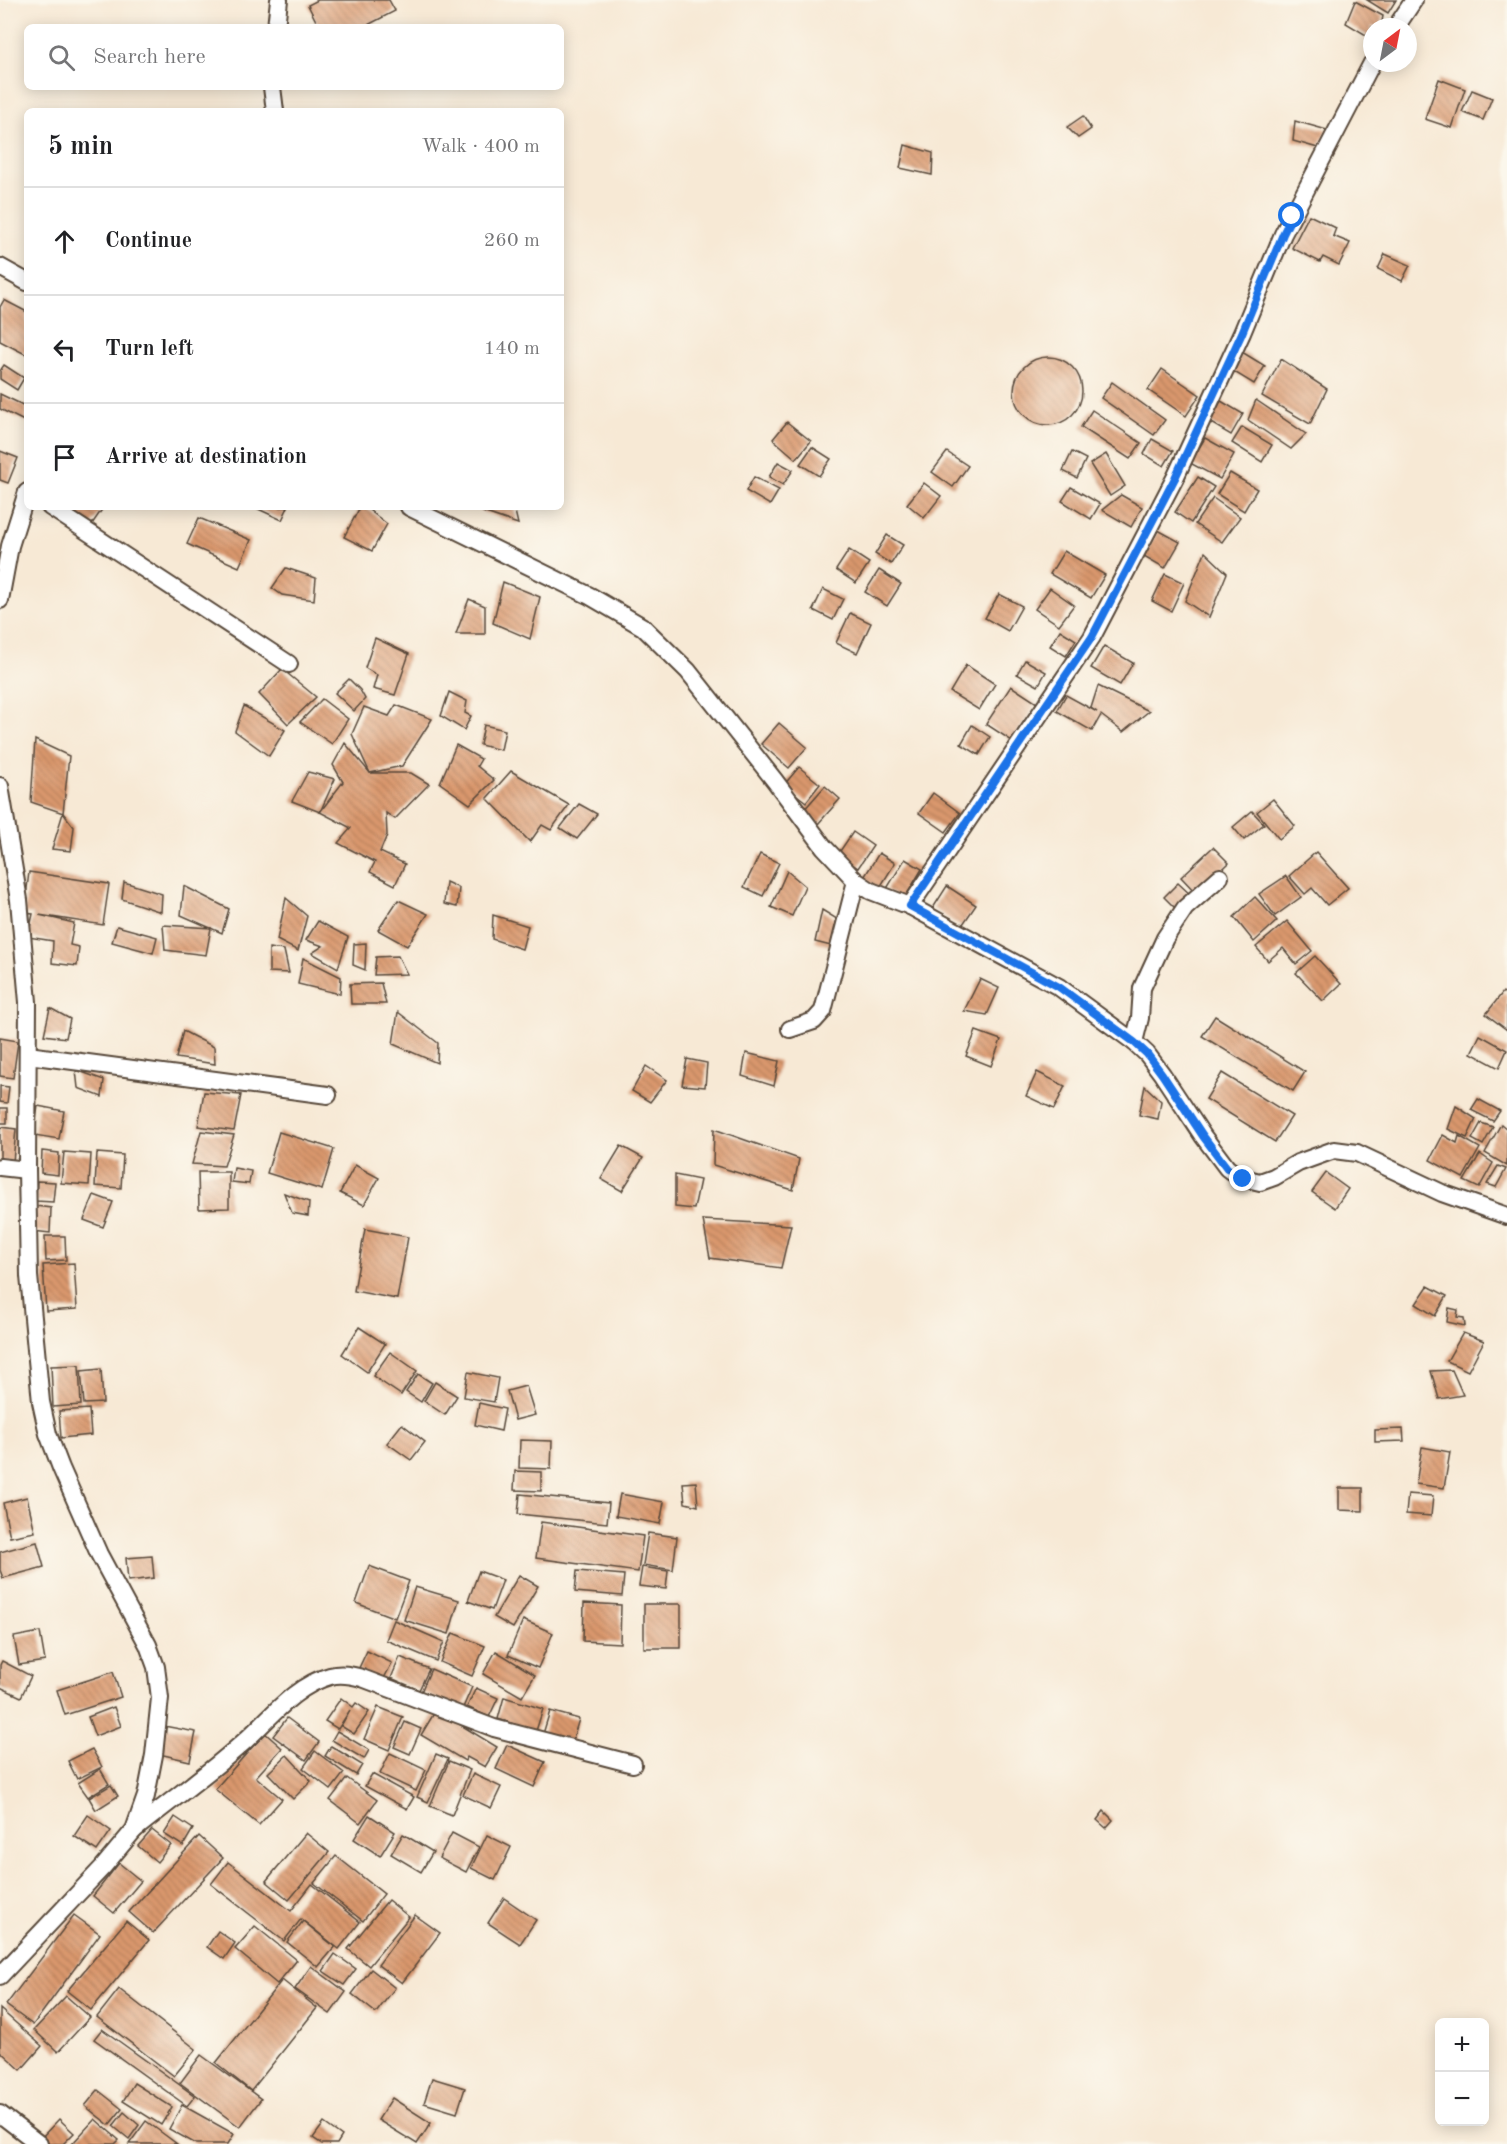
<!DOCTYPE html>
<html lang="en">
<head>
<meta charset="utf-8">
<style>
  body { margin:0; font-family:"Old Standard TT",serif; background:#f6f6f6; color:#202124 }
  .controls { position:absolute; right:18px; bottom:18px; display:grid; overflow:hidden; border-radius:9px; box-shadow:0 3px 15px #0003 }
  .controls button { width:54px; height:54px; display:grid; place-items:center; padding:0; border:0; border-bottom:2px solid #e0e0e0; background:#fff; color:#202124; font:30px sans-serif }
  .compass { position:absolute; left:1363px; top:18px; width:54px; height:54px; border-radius:50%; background:#fff; box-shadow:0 3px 15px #0003; rotate:32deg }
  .stop { position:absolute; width:18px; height:18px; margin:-14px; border:4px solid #1a73e8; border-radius:50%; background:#fff }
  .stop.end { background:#1a73e8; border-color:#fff; box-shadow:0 2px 6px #0008 }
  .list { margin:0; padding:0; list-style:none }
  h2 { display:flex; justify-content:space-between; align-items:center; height:78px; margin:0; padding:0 24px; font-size:26px }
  h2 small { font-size:20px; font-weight:400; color:#757577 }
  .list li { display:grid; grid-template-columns:39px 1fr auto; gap:18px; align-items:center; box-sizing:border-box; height:108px; padding:0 24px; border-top:2px solid #e0e0e0 }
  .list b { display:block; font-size:22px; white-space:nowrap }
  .list em { font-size:20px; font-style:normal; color:#757577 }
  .icon { flex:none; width:33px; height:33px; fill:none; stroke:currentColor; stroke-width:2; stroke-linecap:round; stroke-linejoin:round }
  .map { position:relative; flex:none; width:1507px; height:2144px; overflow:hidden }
  .search { position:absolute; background:#fff; box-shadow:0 3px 15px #0003; left:24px; top:24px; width:540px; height:66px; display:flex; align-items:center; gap:15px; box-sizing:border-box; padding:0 21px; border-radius:9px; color:#757577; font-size:22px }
  .panel { position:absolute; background:#fff; box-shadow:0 3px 15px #0003; left:24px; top:108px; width:540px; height:402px; border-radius:9px }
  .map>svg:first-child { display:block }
</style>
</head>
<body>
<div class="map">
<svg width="1507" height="2144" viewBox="0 0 1507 2144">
  <defs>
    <pattern id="building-back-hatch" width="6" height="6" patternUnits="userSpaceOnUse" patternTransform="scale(1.5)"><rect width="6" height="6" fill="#da986d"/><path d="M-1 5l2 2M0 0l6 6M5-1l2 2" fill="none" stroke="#b27c59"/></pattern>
  </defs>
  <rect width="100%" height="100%" fill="#fbf7ec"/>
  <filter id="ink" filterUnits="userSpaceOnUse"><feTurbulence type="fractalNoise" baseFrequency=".0167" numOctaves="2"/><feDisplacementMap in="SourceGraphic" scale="12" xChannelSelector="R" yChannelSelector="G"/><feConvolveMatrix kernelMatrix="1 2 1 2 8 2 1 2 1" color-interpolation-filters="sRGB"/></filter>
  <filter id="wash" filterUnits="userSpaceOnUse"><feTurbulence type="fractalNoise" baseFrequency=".008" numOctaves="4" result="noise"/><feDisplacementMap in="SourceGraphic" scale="24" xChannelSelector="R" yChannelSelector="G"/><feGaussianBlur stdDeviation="1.35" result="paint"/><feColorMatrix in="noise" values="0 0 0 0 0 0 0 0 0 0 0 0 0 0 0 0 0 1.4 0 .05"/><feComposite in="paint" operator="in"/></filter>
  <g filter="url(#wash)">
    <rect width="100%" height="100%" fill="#f7e9d5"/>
    <g id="blocks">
      <g fill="url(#building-back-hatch)">
        <polygon points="318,0 389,0 395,11 364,27 319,27 308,5"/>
        <polygon points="1367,0 1396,0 1388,13"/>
        <polygon points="1355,1 1383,16 1381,27 1372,27 1371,38 1346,23"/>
        <polygon points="1439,79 1465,89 1452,128 1425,119"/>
        <polygon points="1472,90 1492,98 1483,120 1462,112"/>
        <polygon points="1083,116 1091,129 1078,138 1067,127"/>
        <polygon points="1295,121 1327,130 1318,148 1293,141"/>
        <polygon points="905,145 933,153 932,175 900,168"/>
        <polygon points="1309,215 1336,228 1333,236 1350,243 1339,265 1323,257 1320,262 1292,248"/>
        <polygon points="1385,254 1410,265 1402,281 1378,269"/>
        <polygon points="4,300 27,312 27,355 0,341 0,307"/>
        <polygon points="1242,352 1265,366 1254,384 1231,370"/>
        <circle cx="1048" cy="391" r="34"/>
        <polygon points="1281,359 1327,389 1310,424 1262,396"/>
        <polygon points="4,365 24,378 17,390 0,379 0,371"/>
        <polygon points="1162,369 1200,395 1186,416 1148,390"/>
        <polygon points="1112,382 1165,420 1154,435 1101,398"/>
        <polygon points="0,394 27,407 26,422 0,409"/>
        <polygon points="1256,400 1306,434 1291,449 1248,420"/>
        <polygon points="1221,401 1243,414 1231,435 1209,422"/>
        <polygon points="1092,410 1141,443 1130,459 1081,427"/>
        <polygon points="787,422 811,441 796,459 773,439"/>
        <polygon points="1242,427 1272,445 1262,462 1232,443"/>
        <polygon points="1205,438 1234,454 1220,479 1190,463"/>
        <polygon points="1152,439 1173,451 1164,466 1144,454"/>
        <polygon points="812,447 831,459 819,476 800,464"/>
        <polygon points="0,451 18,458 8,483 0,480"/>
        <polygon points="947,452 968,466 953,487 932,472"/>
        <polygon points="1072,452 1086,459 1077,478 1063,471"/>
        <polygon points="1106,454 1125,486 1110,496 1090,464"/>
        <polygon points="778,462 793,470 783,485 769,477"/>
        <polygon points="1230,473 1257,489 1244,511 1217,494"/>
        <polygon points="754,477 779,490 770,505 746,491"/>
        <polygon points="1198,477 1214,487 1191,523 1175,512"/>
        <polygon points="924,483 941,496 924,518 907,504"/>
        <polygon points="1071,487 1100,504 1091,519 1062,501"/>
        <polygon points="1121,495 1142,507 1131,527 1102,510"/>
        <polygon points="1213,498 1240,517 1222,542 1195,524"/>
        <polygon points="58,507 101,507 103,508 90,527"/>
        <polygon points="254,507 288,507 282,520"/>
        <polygon points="360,507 365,507 387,524 372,551 344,537"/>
        <polygon points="479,507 514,507 518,524 483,512"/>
        <polygon points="199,518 251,540 239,567 187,544"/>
        <polygon points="1158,530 1180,542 1165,568 1144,556"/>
        <polygon points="887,535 903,545 891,564 875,554"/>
        <polygon points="849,550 869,563 856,583 836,570"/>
        <polygon points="1064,551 1105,575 1091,598 1050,574"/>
        <polygon points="1205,552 1227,573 1209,617 1185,601"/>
        <polygon points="286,568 316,578 314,600 282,595 272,588"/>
        <polygon points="879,570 901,584 887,606 865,592"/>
        <polygon points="1165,574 1184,583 1171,611 1152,601"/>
        <polygon points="503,582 540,597 530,639 493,623"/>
        <polygon points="1050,588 1074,605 1059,625 1035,609"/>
        <polygon points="823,589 843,599 833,620 813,610"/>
        <polygon points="999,594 1022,606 1008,631 985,618"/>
        <polygon points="469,599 485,606 485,634 456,634"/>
        <polygon points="850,613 871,623 857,653 836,643"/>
        <polygon points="1060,630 1076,640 1066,656 1050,646"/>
        <polygon points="375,638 409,654 395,695 373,689 377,675 365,668"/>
        <polygon points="1104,646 1133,663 1120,685 1091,668"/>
        <polygon points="1025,660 1046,672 1038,686 1017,674"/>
        <polygon points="966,665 995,684 979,710 950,692"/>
        <polygon points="282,669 316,697 288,724 259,694"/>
        <polygon points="349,679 360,690 365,699 354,711 335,693"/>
        <polygon points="1011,686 1037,703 1012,741 986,724"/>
        <polygon points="1098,686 1149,711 1123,732 1101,715 1092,731 1057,711 1066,695 1097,712 1091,708"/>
        <polygon points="449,692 467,701 465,713 471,716 464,730 441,716"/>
        <polygon points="322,699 348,719 332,744 300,722"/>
        <polygon points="396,705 432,719 402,766 370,773 352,734 364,707 389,716"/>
        <polygon points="244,706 285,730 269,756 235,731"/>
        <polygon points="779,723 807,747 789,768 761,744"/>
        <polygon points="484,725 505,730 501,750 480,745"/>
        <polygon points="972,725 990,737 979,755 961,744"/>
        <polygon points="35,740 69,756 63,813 31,802"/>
        <polygon points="345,743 370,773 411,773 429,784 395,819 386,813 387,835 380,852 405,864 395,885 370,872 375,862 338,843 351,828 320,812 343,782 333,765"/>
        <polygon points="456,745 481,759 477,766 494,780 470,804 440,783"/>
        <polygon points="799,767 820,784 806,802 784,785"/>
        <polygon points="511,771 569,805 551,830 542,825 530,842 487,798"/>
        <polygon points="308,772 335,779 320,812 292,801"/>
        <polygon points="825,786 840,799 818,824 803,811"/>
        <polygon points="933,793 960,813 946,832 919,813"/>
        <polygon points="1273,799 1295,826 1279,839 1257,812"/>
        <polygon points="579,804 597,814 577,839 560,828"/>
        <polygon points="1252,811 1264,824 1244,840 1233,827"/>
        <polygon points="63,813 74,827 71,851 52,849"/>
        <polygon points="853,832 873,846 858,868 838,854"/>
        <polygon points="1213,847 1229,863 1197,894 1181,877"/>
        <polygon points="1316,852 1348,888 1327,905 1312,888 1305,894 1289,876"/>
        <polygon points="879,853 895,863 879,889 863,879"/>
        <polygon points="760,854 779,863 763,896 744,887"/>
        <polygon points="905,859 922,869 903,901 886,890"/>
        <polygon points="787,871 805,886 792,916 771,907"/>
        <polygon points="29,872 109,884 103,925 39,915 74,923 70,945 79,947 77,966 52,963 53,941 28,937 33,914 24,913"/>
        <polygon points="1286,876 1301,897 1275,916 1259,894"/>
        <polygon points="124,882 162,894 161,912 122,899"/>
        <polygon points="446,882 459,888 457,907 444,904"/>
        <polygon points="1178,883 1193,897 1179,912 1164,897"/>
        <polygon points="184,886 229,909 222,933 181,915"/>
        <polygon points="947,886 976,905 961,927 933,908"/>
        <polygon points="1255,897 1277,921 1254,942 1234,917"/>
        <polygon points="286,898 307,916 298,951 277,940"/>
        <polygon points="398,900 428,914 407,946 378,930"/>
        <polygon points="822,910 837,919 831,946 815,942"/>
        <polygon points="493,915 528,926 522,949 492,939"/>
        <polygon points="318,921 348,937 338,968 312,953 323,946 306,940"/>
        <polygon points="1287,921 1312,951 1296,964 1283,948 1268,961 1256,947"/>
        <polygon points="163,925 211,928 206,955 165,950"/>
        <polygon points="117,926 157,937 153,953 112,942"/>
        <polygon points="366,943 365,970 353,965 354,944"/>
        <polygon points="269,948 284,950 289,973 269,972"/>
        <polygon points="398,956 407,974 374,975 376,957"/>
        <polygon points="1315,956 1341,984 1323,1001 1296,973"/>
        <polygon points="303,958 341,977 340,994 298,984"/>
        <polygon points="980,979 999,988 987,1015 964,1011"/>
        <polygon points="381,983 386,1004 351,1004 350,984"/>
        <polygon points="1503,992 1507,995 1507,1030 1486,1014"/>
        <polygon points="50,1008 70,1019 66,1038 44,1035"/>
        <polygon points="398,1012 438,1043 437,1063 393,1044"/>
        <polygon points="1215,1016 1305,1072 1293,1091 1202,1036"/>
        <polygon points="183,1031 214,1047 215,1064 176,1058"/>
        <polygon points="976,1031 1001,1040 991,1066 966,1056"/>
        <polygon points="1480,1035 1507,1050 1499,1068 1471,1053"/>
        <polygon points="0,1038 18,1041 13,1078 0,1076"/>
        <polygon points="746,1053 779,1061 774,1086 742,1076"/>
        <polygon points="687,1059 707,1063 705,1087 682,1085"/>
        <polygon points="646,1066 667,1080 650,1102 632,1091"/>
        <polygon points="76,1070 104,1080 102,1097 78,1088"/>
        <polygon points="1037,1072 1065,1086 1054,1109 1026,1096"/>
        <polygon points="1222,1073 1292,1116 1275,1142 1206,1099"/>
        <polygon points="0,1086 9,1087 7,1103 0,1102"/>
        <polygon points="1145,1086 1161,1101 1158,1119 1139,1115"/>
        <polygon points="204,1092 241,1095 234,1131 198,1126"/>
        <polygon points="1478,1099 1500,1111 1493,1121 1471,1110"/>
        <polygon points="38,1106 64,1111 59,1139 34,1135"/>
        <polygon points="1456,1106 1476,1119 1467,1138 1448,1129"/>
        <rect x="0" y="1108" width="7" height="15"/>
        <polygon points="1481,1123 1493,1127 1483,1145 1472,1139"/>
        <polygon points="1501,1124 1507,1129 1507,1166 1485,1153"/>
        <polygon points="0,1127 16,1129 13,1162 0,1161"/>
        <polygon points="714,1129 799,1159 793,1190 713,1165"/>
        <polygon points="201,1131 234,1135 224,1166 192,1164"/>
        <polygon points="279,1132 334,1149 322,1190 267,1173"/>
        <polygon points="1443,1135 1457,1143 1459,1136 1480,1148 1463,1178 1430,1160"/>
        <polygon points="621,1146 643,1158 622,1191 601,1179"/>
        <polygon points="42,1151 59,1153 58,1175 41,1173"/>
        <polygon points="64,1152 91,1154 89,1185 61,1183"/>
        <polygon points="97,1153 123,1155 121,1188 95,1186"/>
        <polygon points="1480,1154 1493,1163 1479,1188 1464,1181"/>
        <polygon points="355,1165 379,1178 364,1205 340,1193"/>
        <polygon points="1498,1166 1506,1169 1496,1187 1487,1184"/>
        <polygon points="234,1168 251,1171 249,1184 232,1182"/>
        <polygon points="198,1172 229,1172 229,1208 199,1209"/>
        <polygon points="1326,1173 1348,1189 1335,1208 1312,1192"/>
        <polygon points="675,1175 700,1180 694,1209 675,1207"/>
        <polygon points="37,1181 55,1182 53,1202 36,1201"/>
        <polygon points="284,1193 309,1202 308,1216 292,1213"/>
        <polygon points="94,1195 113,1202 103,1227 84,1220"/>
        <polygon points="35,1206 51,1208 50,1233 33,1231"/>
        <polygon points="703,1220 791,1225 781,1268 710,1258"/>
        <polygon points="365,1229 408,1237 397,1299 354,1291"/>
        <polygon points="45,1236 65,1236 66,1260 46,1261"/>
        <polygon points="74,1263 77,1309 46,1311 43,1265"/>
        <polygon points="1428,1286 1447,1296 1435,1316 1416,1304"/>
        <polygon points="1449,1308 1458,1310 1457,1317 1464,1318 1465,1326 1447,1322"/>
        <polygon points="359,1327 385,1344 367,1372 342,1354"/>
        <polygon points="1463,1333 1484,1341 1468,1371 1447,1361"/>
        <polygon points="390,1352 417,1371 401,1395 373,1376"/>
        <polygon points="79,1365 81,1405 53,1407 51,1366"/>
        <polygon points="101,1369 103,1403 84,1404 81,1371"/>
        <polygon points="1452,1370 1463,1395 1439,1399 1431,1371"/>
        <polygon points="468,1372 498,1378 494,1402 464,1397"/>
        <polygon points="418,1374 432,1383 421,1402 406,1392"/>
        <polygon points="435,1382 457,1396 445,1415 424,1401"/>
        <polygon points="526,1386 535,1415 515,1420 507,1391"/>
        <polygon points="479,1403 505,1409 501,1431 475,1425"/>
        <polygon points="89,1409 91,1435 61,1438 59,1411"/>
        <polygon points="402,1424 425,1442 411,1460 387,1443"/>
        <polygon points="1403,1429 1404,1441 1375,1442 1375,1430"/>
        <polygon points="520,1440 552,1441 551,1469 519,1468"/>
        <polygon points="1422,1447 1450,1452 1444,1488 1416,1484"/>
        <polygon points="515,1471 541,1472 541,1491 514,1490"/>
        <polygon points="696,1482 698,1506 685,1503 683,1483"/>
        <polygon points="1339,1488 1363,1488 1363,1511 1339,1510"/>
        <polygon points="520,1494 609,1503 607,1523 518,1514"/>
        <polygon points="620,1494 664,1502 660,1524 616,1516"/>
        <polygon points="1408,1494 1433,1496 1431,1516 1406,1514"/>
        <polygon points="27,1497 35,1532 10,1537 3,1503"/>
        <polygon points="541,1522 643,1536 638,1572 536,1558"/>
        <polygon points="648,1533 677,1537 673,1570 643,1565"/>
        <polygon points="37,1542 44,1567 3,1578 0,1570 0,1552"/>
        <polygon points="152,1556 154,1578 128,1581 126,1558"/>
        <polygon points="369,1566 409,1581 395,1618 356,1603"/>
        <polygon points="642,1567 668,1571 666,1589 639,1586"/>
        <polygon points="479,1571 503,1580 492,1610 468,1601"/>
        <polygon points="577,1571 624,1575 622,1596 575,1592"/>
        <polygon points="519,1575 538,1586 513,1628 494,1617"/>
        <polygon points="415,1587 459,1600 449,1634 404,1620"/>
        <polygon points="584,1603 621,1605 620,1643 583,1641"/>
        <rect x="644" y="1604" width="37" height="44"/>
        <polygon points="394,1620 444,1642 436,1661 386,1640"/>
        <polygon points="523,1620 553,1633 538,1668 508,1655"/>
        <polygon points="40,1632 45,1661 19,1665 14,1637"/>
        <polygon points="453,1633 485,1646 472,1676 440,1662"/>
        <polygon points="367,1651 392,1663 382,1682 358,1670"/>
        <polygon points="496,1651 535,1675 522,1697 483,1674"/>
        <polygon points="400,1657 429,1669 419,1690 391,1678"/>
        <polygon points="2,1661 31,1676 21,1697 0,1687 0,1665"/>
        <polygon points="431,1669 472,1687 462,1710 421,1692"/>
        <polygon points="113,1672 121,1697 65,1715 57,1690"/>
        <polygon points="476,1688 498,1698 489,1717 467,1707"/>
        <polygon points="504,1697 543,1709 536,1731 498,1719"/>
        <polygon points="341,1698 353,1707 356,1703 369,1712 354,1734 341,1726 350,1710 338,1729 325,1721"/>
        <polygon points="114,1707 121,1726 95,1736 88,1717"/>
        <polygon points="378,1707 403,1717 389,1750 364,1739"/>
        <polygon points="436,1710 497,1747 485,1767 467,1757 465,1761 421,1735"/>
        <polygon points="550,1711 579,1719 572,1742 543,1734"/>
        <polygon points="287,1718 319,1742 306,1760 273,1736"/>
        <polygon points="405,1722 421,1729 410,1754 394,1747"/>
        <polygon points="164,1726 196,1732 190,1761 159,1754"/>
        <polygon points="337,1731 369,1750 364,1759 332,1740"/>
        <polygon points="265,1733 282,1748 256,1777 282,1799 259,1825 215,1789"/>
        <polygon points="507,1745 545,1762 534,1787 496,1769"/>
        <polygon points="331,1746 362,1765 356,1775 325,1756"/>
        <polygon points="92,1749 102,1767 77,1779 68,1761"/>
        <polygon points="315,1751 344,1773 331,1790 303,1768"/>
        <polygon points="390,1753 426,1770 416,1791 380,1774"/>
        <polygon points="436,1754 448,1759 428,1802 417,1797"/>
        <polygon points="287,1755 311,1781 293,1799 268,1773"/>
        <polygon points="449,1761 470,1770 452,1815 430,1806"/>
        <polygon points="100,1769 109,1784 88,1797 78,1783"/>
        <polygon points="372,1774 414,1797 407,1809 365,1786"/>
        <polygon points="473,1774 501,1787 491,1808 463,1795"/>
        <polygon points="347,1778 377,1800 360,1823 330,1800"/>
        <polygon points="111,1785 118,1796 96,1810 89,1798"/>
        <polygon points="1104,1811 1113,1820 1106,1828 1097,1820"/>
        <polygon points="88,1815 111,1831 97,1851 74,1836"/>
        <polygon points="369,1815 395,1832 380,1856 354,1839"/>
        <polygon points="175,1817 193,1829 183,1846 164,1834"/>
        <polygon points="152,1830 171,1845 157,1862 138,1846"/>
        <polygon points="306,1833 329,1852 289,1900 266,1881"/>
        <polygon points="452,1833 479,1847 466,1872 439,1858"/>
        <polygon points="403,1834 433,1852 421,1872 391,1854"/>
        <polygon points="487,1835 511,1847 495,1880 471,1868"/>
        <polygon points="199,1836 223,1858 153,1933 129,1912"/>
        <polygon points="336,1856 384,1894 363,1921 314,1883"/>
        <polygon points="228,1862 291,1911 312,1884 360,1922 339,1949 301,1919 284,1941 211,1884"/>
        <polygon points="119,1863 141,1881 114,1913 93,1896"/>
        <polygon points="504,1898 536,1920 520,1944 488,1923"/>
        <polygon points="388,1900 409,1917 369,1966 348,1949"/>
        <polygon points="74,1915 100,1934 33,2025 6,2005"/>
        <polygon points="415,1915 440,1933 402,1983 378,1965"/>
        <polygon points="126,1921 149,1940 91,2010 67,1991"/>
        <polygon points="303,1921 335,1947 318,1967 287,1942"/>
        <polygon points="255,1926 297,1960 277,1984 235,1949"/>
        <polygon points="218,1931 235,1943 224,1959 207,1947"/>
        <polygon points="335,1954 356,1969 344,1985 323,1971"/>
        <polygon points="311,1966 346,1992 330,2014 295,1989"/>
        <polygon points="371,1969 395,1988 376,2013 352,1994"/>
        <polygon points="282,1980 317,2008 251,2091 216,2063"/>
        <polygon points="119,1989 196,2049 174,2076 97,2017"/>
        <polygon points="66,1996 90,2017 58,2052 34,2030"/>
        <polygon points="0,2009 42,2046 21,2070 0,2051"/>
        <polygon points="102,2029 195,2096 187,2106 94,2039"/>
        <polygon points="201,2055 261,2099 240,2127 180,2083"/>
        <polygon points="432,2078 465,2088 457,2113 424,2103"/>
        <polygon points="134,2083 172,2107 161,2125 123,2101"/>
        <polygon points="98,2090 122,2109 109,2125 85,2106"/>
        <polygon points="392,2098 431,2123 417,2144 378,2120"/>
        <polygon points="182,2105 234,2134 228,2144 196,2144 169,2129"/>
        <polygon points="124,2112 139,2125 129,2139 113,2126"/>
        <polygon points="59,2119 74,2133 63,2144 48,2144 41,2138"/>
        <polygon points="95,2119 119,2140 115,2144 72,2144"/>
        <polygon points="146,2121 177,2144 129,2144"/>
        <polygon points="324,2123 342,2136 337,2144 322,2144 313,2138"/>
      </g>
    </g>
  </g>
  <g filter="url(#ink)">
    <use href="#blocks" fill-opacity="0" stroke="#574739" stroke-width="1.5"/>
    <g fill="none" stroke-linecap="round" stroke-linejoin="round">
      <defs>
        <g id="street">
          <polyline points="276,27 279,0"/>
          <polyline points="1396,27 1414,0"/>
          <polyline points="272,87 275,111"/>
          <polyline points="0,267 27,282"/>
          <polyline points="50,507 289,664"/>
          <polyline points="409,507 590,596 643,627 688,671 775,781 824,847 856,881 871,891 910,906 1059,987 1134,1042 1147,1054 1162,1074 1203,1136 1227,1168 1239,1177 1260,1182 1274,1177 1298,1163 1334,1150 1357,1153 1442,1193 1507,1216"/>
          <polyline points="0,600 10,546 27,492"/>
          <polyline points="0,786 19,900 28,1002 27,1170 29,1276 41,1402 48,1434 61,1468 99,1554 148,1645 156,1667 160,1698 154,1755 146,1796 134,1830 103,1867 0,1976"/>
          <polyline points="910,906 1092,637 1175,478 1242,333 1283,234 1372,63"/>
          <polyline points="790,1029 814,1021 823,1011 856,881"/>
          <polyline points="1134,1042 1140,1018 1142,988 1165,938 1185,908 1220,877"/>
          <polyline points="28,1055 328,1095"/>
          <polyline points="0,1167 27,1170"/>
          <path d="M134,1830C171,1800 211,1772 246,1740C271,1717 296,1685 330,1676C341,1673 351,1675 362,1678L494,1728L633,1764"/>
          <polyline points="0,2114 39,2144"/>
        </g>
      </defs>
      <use href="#street" stroke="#574739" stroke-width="20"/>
      <use href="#street" stroke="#fff" stroke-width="16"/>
    </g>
  </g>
  <g fill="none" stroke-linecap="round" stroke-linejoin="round" filter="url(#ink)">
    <polyline stroke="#1a73e8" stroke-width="8" points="1243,1179 1227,1168 1203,1136 1162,1074 1147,1054 1134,1042 1059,987 910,906 1092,637 1175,478 1242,333 1283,234 1292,216"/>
  </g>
</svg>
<div class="controls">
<button>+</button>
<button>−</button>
</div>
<svg class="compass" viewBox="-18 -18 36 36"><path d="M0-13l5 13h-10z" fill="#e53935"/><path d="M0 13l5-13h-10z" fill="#757577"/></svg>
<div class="stop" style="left:1292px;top:216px"></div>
<div class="stop end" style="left:1243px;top:1179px"></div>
<div class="search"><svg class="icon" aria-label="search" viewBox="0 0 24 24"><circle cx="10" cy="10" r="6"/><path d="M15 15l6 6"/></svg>Search here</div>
<section class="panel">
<h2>5 min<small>Walk · 400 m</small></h2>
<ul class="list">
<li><svg class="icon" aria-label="ahead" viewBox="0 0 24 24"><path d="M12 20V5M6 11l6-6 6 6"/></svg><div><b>Continue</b></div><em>260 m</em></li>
<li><svg class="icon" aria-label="left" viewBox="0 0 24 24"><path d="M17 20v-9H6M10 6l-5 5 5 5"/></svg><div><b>Turn left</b></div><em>140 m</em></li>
<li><svg class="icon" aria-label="arrive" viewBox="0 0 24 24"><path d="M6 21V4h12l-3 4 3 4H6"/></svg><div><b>Arrive at destination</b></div></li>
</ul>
</section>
</div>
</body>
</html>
